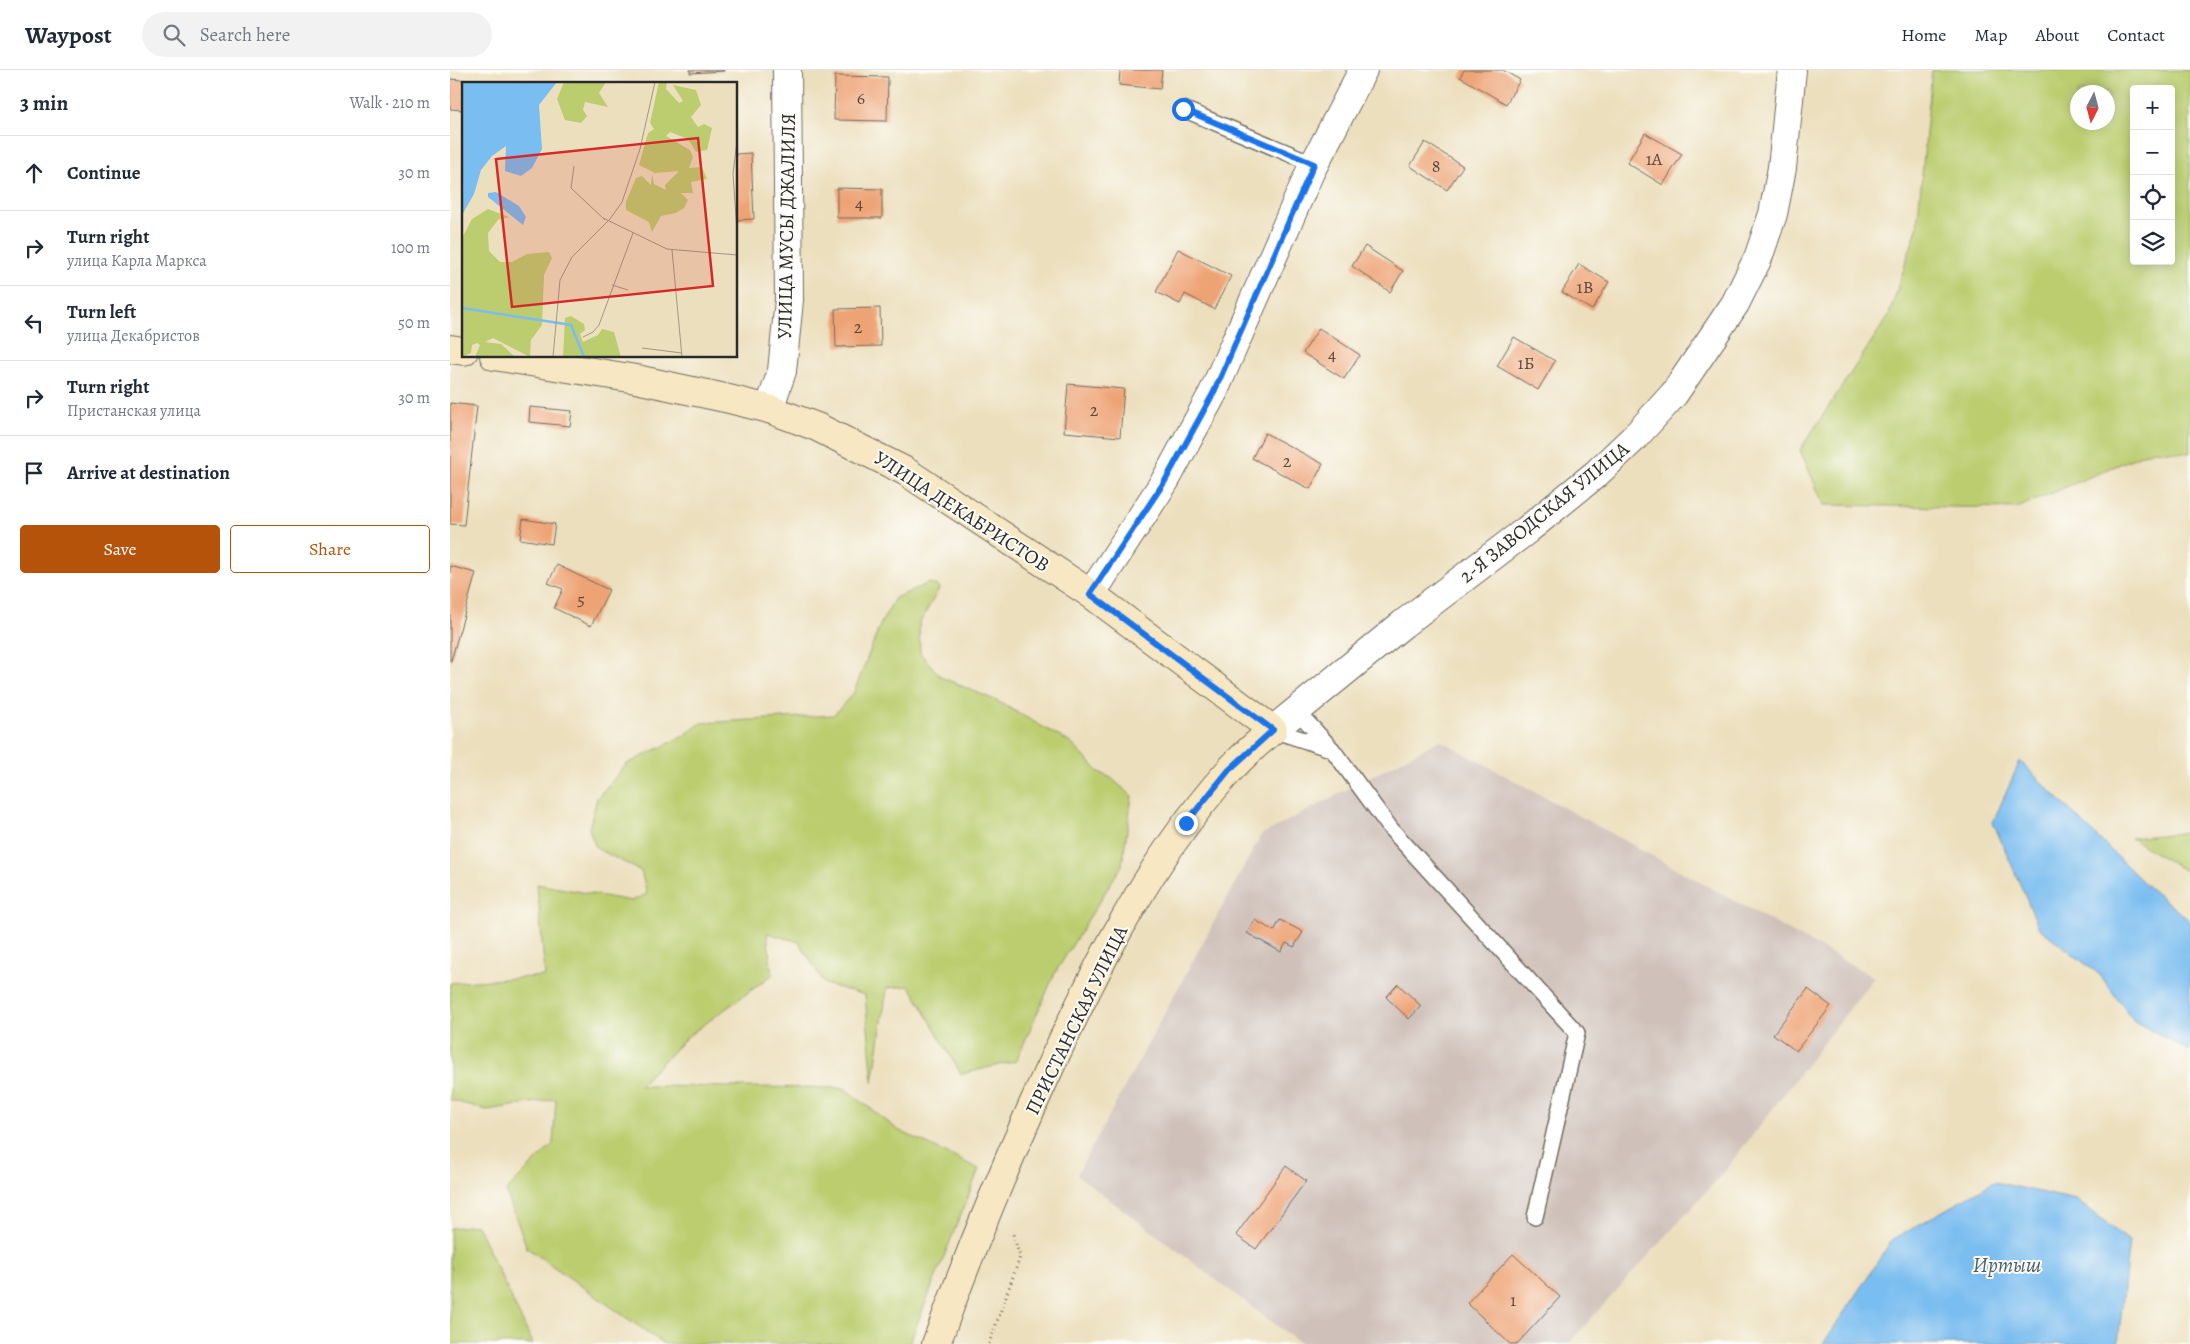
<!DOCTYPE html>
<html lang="en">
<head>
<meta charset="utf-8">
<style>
  body { margin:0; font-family:Alegreya,serif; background:#f2f2f3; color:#1f2937 }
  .controls { position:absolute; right:15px; top:15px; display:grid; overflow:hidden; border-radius:5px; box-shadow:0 2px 12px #0003 }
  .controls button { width:45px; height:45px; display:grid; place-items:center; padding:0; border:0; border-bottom:1px solid #e0e1e3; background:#fff; color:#1f2937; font:25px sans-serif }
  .compass { position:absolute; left:1620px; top:15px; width:45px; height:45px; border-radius:50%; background:#fff; box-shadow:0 2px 12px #0003; rotate:186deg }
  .stop { position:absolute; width:15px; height:15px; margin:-11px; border:4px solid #1a73e8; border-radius:50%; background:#fff }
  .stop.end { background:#1a73e8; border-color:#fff; box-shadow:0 1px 5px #0008 }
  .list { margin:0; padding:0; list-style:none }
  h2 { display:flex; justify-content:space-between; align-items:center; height:65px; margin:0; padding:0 20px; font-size:21px }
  h2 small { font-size:16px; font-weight:400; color:#747a83 }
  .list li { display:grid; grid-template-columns:32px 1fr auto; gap:15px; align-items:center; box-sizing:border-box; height:75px; padding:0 20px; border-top:1px solid #e0e1e3 }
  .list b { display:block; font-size:19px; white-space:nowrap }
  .list p { margin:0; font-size:16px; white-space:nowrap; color:#747a83 }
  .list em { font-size:16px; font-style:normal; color:#747a83 }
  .actions { display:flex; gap:10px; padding:15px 20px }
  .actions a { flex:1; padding:11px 0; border:1px solid #b45309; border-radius:5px; text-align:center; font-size:18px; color:#b45309 }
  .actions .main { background:#b45309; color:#fff }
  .icon { flex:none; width:28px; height:28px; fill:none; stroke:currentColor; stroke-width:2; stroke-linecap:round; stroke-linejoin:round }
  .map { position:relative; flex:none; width:1740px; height:1274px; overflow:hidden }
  header { display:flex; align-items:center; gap:30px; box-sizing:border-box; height:70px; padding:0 25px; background:#fff; border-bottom:1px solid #e0e1e3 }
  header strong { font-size:24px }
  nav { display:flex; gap:28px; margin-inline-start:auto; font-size:18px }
  .search { width:350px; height:45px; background:#f2f2f3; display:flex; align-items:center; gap:12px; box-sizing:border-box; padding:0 18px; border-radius:28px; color:#747a83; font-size:19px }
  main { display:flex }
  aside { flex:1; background:#fff }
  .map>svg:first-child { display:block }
</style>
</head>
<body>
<header>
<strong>Waypost</strong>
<div class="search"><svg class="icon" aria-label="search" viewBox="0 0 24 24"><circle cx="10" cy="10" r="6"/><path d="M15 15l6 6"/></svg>Search here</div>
<nav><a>Home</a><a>Map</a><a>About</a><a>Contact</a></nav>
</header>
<main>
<aside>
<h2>3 min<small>Walk · 210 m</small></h2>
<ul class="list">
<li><svg class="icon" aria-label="ahead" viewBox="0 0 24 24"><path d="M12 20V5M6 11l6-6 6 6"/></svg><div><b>Continue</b></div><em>30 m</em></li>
<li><svg class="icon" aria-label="right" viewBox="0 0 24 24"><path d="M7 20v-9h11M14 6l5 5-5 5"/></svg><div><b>Turn right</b><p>улица Карла Маркса</p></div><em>100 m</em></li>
<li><svg class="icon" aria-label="left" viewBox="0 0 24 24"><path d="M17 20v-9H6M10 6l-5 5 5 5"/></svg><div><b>Turn left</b><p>улица Декабристов</p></div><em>50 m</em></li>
<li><svg class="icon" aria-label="right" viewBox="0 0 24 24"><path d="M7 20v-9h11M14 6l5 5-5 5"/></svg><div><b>Turn right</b><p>Пристанская улица</p></div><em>30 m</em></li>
<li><svg class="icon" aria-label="arrive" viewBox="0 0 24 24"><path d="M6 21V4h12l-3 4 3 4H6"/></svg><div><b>Arrive at destination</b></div></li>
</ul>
<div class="actions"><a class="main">Save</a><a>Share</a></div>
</aside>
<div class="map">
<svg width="1740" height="1274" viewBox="0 0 1740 1274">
  <rect width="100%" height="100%" fill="#fdfcf7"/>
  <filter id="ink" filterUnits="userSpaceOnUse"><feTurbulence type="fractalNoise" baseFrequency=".02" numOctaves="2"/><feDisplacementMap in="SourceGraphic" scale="10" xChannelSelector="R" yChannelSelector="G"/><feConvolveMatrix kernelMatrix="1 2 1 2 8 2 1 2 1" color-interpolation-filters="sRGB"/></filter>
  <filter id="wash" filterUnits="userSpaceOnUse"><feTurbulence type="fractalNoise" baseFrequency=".0096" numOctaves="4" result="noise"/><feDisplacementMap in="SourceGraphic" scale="20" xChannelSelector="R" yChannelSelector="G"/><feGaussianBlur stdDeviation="1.12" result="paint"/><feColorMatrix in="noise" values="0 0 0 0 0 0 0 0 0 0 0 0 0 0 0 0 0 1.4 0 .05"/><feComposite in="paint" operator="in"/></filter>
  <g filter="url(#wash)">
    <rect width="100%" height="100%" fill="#ecdfbd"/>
    <polygon fill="#cfc1ba" points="990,670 1424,907 1274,1102 1118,1274 851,1274 627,1105 811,765"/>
    <g fill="#bccd70" stroke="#747c4e" fill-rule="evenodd">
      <path d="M1482,0H1740V383L1703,380L1567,438L1374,435L1350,380L1439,245L1467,158ZM1684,19H1721V191H1684ZM1658,22V52H1628V22Z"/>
      <polygon points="479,513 490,517 469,554 470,583 491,607 547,631 621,673 649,702 661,708 682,726 672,795 605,903 566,991 511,1004 460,916 437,918 423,1013 415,925 375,914 349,872 317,863 322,905 237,967 189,1016 394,1018 448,1060 529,1099 459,1274 214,1274 77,1178 56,1121 103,1074 106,1029 37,1040 0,1030 0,913 95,906 87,814 181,831 197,824 191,801 146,778 139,759 147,728 177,694 232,667 251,653 384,645 404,622 431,553 445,528"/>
      <polygon points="1740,762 1740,804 1681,768"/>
      <polygon points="27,1155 83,1274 0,1274 0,1158"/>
    </g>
    <g fill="#7abdf0" stroke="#52748e">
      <polygon points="1570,691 1694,813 1740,851 1740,981 1684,951 1650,905 1589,858 1543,752"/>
      <polygon points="1544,1112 1626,1130 1679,1171 1668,1274 1373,1274 1442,1170"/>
    </g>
    <g id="blocks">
      <g fill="#eea374">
        <polygon points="240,0 274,0 274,1 240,3"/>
        <polygon points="670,0 712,0 710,19 669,15"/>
        <polygon points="1014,0 1053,0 1070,10 1056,34 1010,7"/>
        <polygon points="385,6 438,7 437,51 384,50"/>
        <polygon points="0,9 36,12 36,14 14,14 14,40 0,39"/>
        <polygon points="1195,63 1232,84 1213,115 1177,93"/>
        <polygon points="975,72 1013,96 997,120 960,96"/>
        <polygon points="301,83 304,149 286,150 286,84"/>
        <polygon points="387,118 432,119 432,148 387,148"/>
        <polygon points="915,176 953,201 940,222 902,196"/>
        <polygon points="728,179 781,206 764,239 735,224 730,234 706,222"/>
        <polygon points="1129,194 1159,212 1142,240 1112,222"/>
        <polygon points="430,238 431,276 386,277 385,239"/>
        <polygon points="869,258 910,285 894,309 853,283"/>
        <polygon points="1064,267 1105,291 1088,320 1047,296"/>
        <polygon points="618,314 674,319 670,367 614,362"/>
        <polygon points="0,333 27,336 14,455 0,454"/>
        <polygon points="80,337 122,341 120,356 79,352"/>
        <polygon points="815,363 873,394 860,419 802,388"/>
        <polygon points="73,449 105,454 102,474 70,469"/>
        <polygon points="107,495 159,520 141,556 104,538 113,519 98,513"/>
        <polygon points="0,496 26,503 1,591 0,591"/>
        <polygon points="805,850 824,861 830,850 853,862 844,877 836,873 831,882 797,863"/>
        <polygon points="948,914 971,936 959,949 936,927"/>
        <polygon points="1358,919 1381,936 1346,981 1323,964"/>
        <polygon points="836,1096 856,1111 806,1179 786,1165"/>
        <polygon points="1063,1184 1110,1227 1067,1274 1060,1274 1017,1233"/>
      </g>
    </g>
  </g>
  <g filter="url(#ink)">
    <use href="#blocks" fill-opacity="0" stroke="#6f6a5e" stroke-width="1"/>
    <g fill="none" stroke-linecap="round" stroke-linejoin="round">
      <defs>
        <g id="lane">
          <polyline points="733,39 864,94"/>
          <polyline points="846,640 882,679 941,759 1127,963 1085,1147"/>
          <polyline points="823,660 881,679"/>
        </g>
        <g id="street">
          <polyline points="319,339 332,301 339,230 337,0"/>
          <polyline points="641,524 715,411 763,323 860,102 913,0"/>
          <polyline points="823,660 953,554 1077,460 1147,403 1184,368 1224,324 1285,234 1308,188 1323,144 1332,98 1342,0"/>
        </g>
        <g id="secondary">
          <polyline points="0,279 14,281"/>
          <path d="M44,286L186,309L275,328L319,339L367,357L455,401L641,524L823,660C808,673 792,686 779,701C693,796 633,923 581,1039C547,1116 515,1194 486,1274"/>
        </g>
      </defs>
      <use href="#lane" stroke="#6f6a5e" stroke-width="18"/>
      <use href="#street" stroke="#6f6a5e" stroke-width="30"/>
      <use href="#secondary" stroke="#6f6a5e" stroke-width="30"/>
      <polyline stroke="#6f6a5e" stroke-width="3" stroke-dasharray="1 4" stroke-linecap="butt" points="539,1274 570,1187 562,1161"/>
      <use href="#lane" stroke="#fff" stroke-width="15"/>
      <use href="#street" stroke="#fff" stroke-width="28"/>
      <use href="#secondary" stroke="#f7e8c3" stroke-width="28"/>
    </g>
  </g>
  <g fill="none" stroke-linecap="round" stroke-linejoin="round" filter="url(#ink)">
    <polyline stroke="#1a73e8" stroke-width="6" points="733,39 864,94 764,322 715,411 640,524 823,660 779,700 736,753"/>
  </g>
  <g text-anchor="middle" stroke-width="4" stroke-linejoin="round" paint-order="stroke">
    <g font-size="18" fill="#5c493d">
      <text x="411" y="34">6</text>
      <text x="1204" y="95">1А</text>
      <text x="986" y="102">8</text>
      <text x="409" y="139">4</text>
      <text x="1135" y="223">1В</text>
      <text x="408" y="263">2</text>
      <text x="882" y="290">4</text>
      <text x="1076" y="299">1Б</text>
      <text x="644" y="346">2</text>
      <text x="837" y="397">2</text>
      <text x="131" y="535">5</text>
      <text x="1063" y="1236">1</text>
    </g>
    <g font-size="20" fill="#2b2b2b" stroke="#fdfcf7">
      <text transform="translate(336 156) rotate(-89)" y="7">УЛИЦА МУСЫ ДЖАЛИЛЯ</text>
      <text transform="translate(512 441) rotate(33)" y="7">УЛИЦА ДЕКАБРИСТОВ</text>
      <text transform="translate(1094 442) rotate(-39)" y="7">2-Я ЗАВОДСКАЯ УЛИЦА</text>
      <text transform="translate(626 950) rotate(-64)" y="7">ПРИСТАНСКАЯ УЛИЦА</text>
    </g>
    <g font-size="21" font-style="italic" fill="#475e70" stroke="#fdfcf7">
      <text x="1557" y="1202">Иртыш</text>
    </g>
  </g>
  <g transform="translate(12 12)">
    <rect width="275" height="275" fill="#ecdfbd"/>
    <path d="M102,0H144L137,11L146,25L123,20L121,28L125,34L119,41L103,38L95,17ZM197,0H205L204,7L217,21L221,19L211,3L234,8L239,23L229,35L236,45L242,42L250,46L245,68L234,70L226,57L208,50L204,54L228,68L231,75L227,86L240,85L245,97L229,100L231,111H219L226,118L222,126L214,131L199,134L190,150L187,140L164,128V120L174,96L180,94L189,103L190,92L192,102L204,108L203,103L217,89L193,91L177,83L186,51L192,47L188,41ZM26,127L47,135L36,138L26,151L27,169L38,180H50L65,172L87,170L90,176L82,193L80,243L69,258L68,275L31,256L23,260L39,262L53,275H13L18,263L15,261L10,263L9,271L0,275V156L10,137ZM109,234L122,242L123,248L118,252L121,260L136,253L140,247L152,250L159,275H101L103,236Z" fill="#bccd70"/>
    <path d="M0,0H95L77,23L80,67L70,86L59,94L43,89L44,64L30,74L19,88L12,112L0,133ZM34,110L57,124L64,135L61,143L26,115V111Z" fill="#7abdf0"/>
    <path fill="none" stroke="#7abdf0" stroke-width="2.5" d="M0,71L50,0M0,226L109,243L122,275H127"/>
    <path fill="none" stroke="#9f9783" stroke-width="1" d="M275,59L271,92L275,149M112,84L109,106L143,138M141,136L205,167L275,173M210,168L220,275M150,203L166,208M121,255L131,250L137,243L171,151M180,266L220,271M91,275L98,198L110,175L148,137L160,120L178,67L193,0"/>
    <path fill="#d62828" fill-opacity="0.15" stroke="#d62828" stroke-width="2.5" d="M236,56L251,204L50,225L34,77Z"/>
    <rect width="275" height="275" fill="none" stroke="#2b2b2b" stroke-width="2.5"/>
  </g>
</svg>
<div class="controls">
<button>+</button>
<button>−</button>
<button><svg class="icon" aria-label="locate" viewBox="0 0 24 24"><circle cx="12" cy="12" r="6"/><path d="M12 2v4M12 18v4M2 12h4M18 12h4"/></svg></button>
<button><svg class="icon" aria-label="layers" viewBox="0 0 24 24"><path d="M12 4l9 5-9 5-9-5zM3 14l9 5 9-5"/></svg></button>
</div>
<svg class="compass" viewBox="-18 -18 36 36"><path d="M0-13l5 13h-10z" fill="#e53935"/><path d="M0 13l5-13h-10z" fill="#747a83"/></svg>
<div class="stop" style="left:733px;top:39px"></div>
<div class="stop end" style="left:736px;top:753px"></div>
</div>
</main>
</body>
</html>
